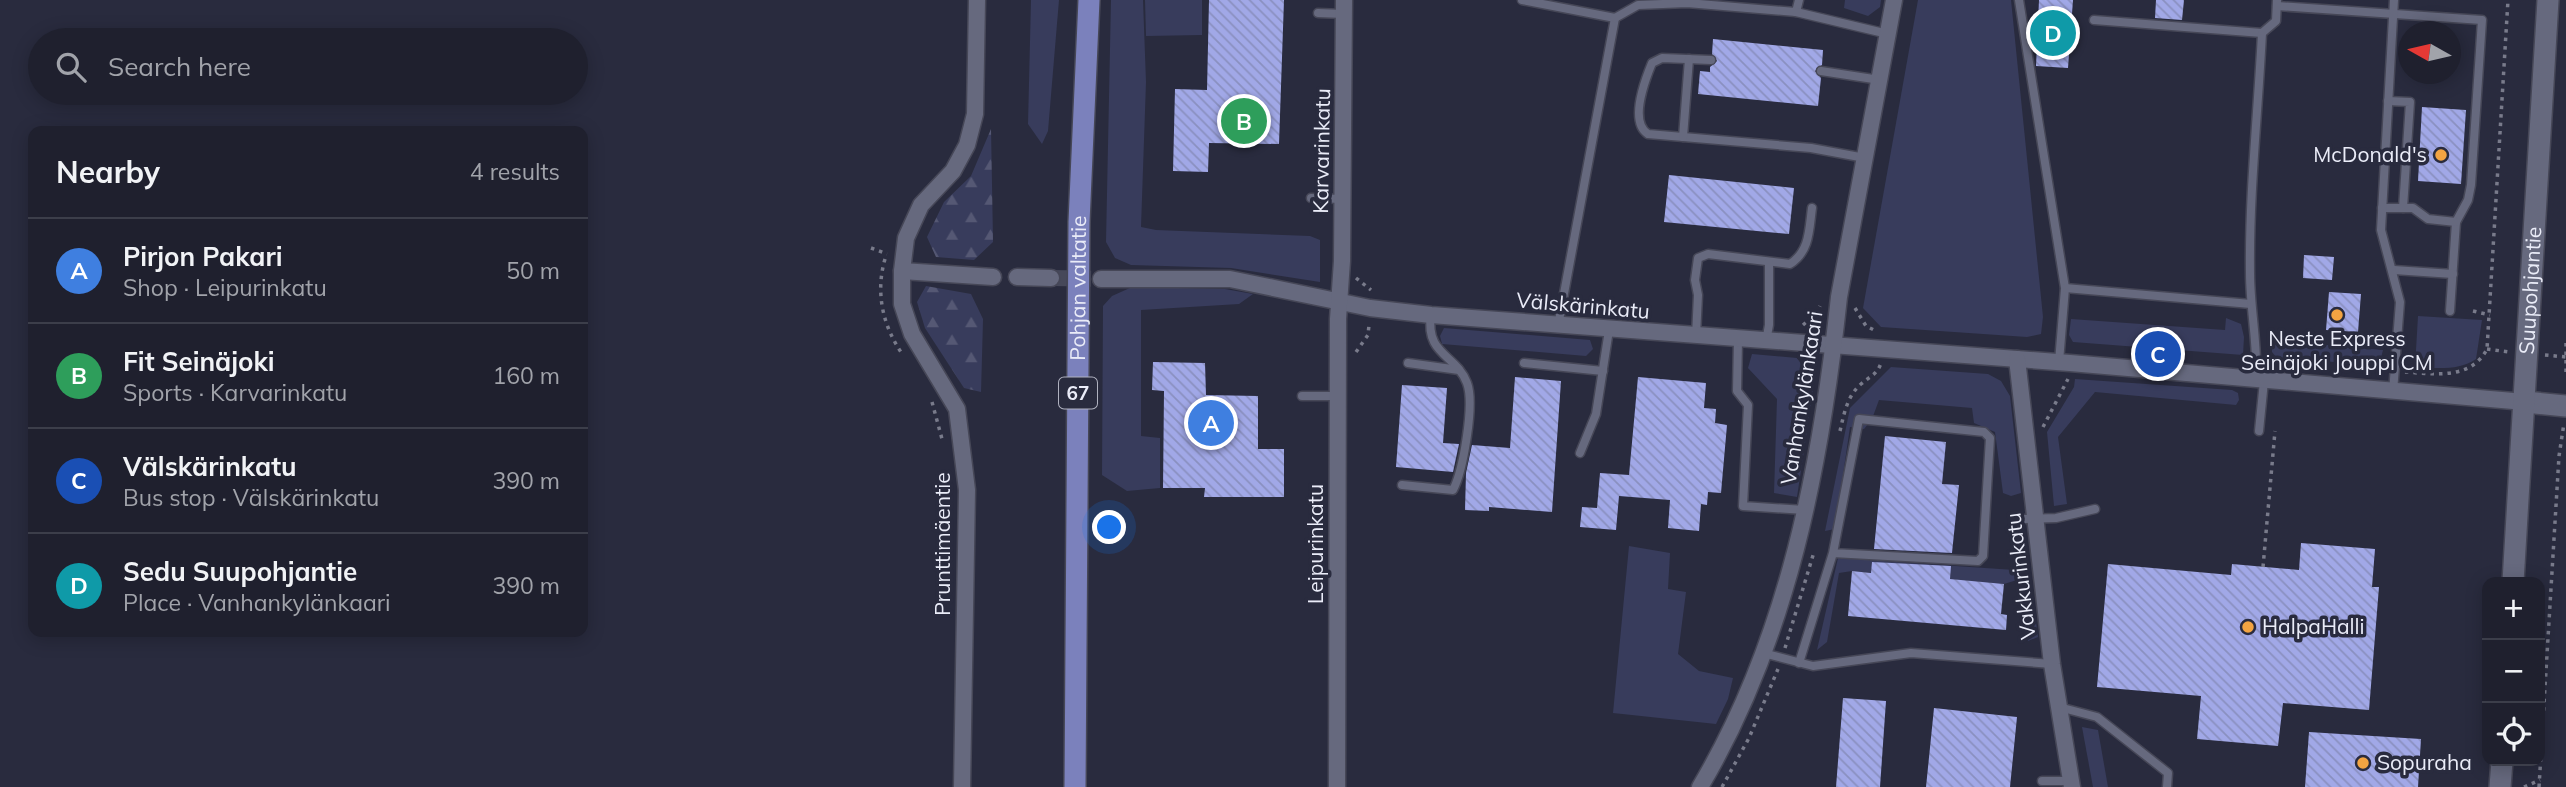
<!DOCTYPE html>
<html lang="en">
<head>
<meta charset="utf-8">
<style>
  body { margin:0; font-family:Mulish,sans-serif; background:#272836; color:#f1f3f6 }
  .controls { position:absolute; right:21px; bottom:21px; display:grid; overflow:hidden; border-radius:14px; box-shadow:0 4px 18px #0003 }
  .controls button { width:63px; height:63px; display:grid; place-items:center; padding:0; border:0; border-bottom:2px solid #3c3e4a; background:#1f202e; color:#f1f3f6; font:35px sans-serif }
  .compass { position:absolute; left:2398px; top:21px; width:63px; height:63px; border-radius:50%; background:#1f202e; box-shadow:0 4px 18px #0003; rotate:278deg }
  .you { position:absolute; left:1110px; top:528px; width:24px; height:24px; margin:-18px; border:5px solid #fff; border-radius:50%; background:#1a73e8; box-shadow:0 0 0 10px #1a73e833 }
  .badge { display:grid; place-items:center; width:46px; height:46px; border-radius:50%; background:#2563eb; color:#fff; font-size:23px; font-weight:700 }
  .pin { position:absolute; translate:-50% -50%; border:4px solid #fff; box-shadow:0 2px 7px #0006 }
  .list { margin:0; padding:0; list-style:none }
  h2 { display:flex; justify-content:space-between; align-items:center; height:91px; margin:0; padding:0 28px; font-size:30px }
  h2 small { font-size:23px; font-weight:400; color:#a1a3aa }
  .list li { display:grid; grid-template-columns:46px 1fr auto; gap:21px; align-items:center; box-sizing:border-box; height:105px; padding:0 28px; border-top:2px solid #3c3e4a }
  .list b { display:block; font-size:26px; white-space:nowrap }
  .list p { margin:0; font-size:23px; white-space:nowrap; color:#a1a3aa }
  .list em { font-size:23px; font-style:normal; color:#a1a3aa }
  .icon { flex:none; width:38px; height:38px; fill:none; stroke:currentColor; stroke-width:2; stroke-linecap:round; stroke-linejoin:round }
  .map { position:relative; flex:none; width:2566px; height:787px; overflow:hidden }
  .search { position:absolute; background:#1f202e; box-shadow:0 4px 18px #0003; left:28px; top:28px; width:560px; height:77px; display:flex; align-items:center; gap:18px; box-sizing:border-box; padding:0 24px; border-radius:38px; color:#a1a3aa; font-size:26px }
  .panel { position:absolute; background:#1f202e; box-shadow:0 4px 18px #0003; left:28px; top:126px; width:560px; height:511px; border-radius:14px }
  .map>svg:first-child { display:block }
</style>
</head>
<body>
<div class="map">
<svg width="2566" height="787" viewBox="0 0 2566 787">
  <defs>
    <pattern id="forest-firs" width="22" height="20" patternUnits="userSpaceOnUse" patternTransform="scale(1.75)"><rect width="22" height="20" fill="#383c5c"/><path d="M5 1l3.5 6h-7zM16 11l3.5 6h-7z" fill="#555874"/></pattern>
    <pattern id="building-back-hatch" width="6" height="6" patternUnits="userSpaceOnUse" patternTransform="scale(1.75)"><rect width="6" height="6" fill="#a1a8e7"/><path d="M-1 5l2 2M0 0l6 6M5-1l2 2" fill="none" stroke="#8a90c0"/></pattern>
  </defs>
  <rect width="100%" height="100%" fill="#292b3e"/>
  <g fill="#383c5c">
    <polygon points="1031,0 1059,0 1048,131 1042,144 1028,124"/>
    <polygon points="1111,0 1143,0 1146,82 1141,227 1156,230 1310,236 1320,240 1320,282 1231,268 1131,265 1115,258 1106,242"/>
    <polygon points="1145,0 1202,0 1202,35 1146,36"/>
    <polygon points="1845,0 1881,0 1880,7 1868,16 1844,8"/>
    <polygon points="1918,0 2011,0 2043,317 2041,334 2027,337 1881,327 1863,308"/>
    <polygon points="1132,287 1225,289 1253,294 1239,304 1141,310 1141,436 1160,438 1160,488 1127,491 1102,475 1103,306 1112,296"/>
    <path d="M2418,316L2482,320L2476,359C2459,371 2436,368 2415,367Z"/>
    <polygon points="2226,318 2241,324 2244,337 2243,355 2073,342 2069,335 2071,319 2225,330"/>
    <polygon points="1444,328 1590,340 1593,349 1586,356 1442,344 1440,336"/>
    <polygon points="2272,340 2383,350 2379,366 2276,357 2272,352"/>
    <polygon points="1752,354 1797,358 1814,383 1797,497 1774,493 1777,399 1748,368"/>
    <polygon points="1891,367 1988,374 2001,381 2010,396 2021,493 2011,496 2003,493 1995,432 1974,423 1972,408 1879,400 1872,419 1864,429 1850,427 1835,529 1825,531 1850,408"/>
    <polygon points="2075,379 2232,390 2238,393 2239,400 2236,405 2095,392 2058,437 2067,504 2054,506 2047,432 2074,387"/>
    <polygon points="1629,546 1670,553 1668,589 1686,592 1678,654 1699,671 1733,678 1728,699 1716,724 1613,713"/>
    <polygon points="1838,558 2029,571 2038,637 2028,641 2017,580 2004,584 1852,571 1839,573 1827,642 1817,650"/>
    <polygon points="2082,727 2098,730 2108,787 2093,787"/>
  </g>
  <g fill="url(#forest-firs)">
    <polygon points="991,129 993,242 974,260 936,257 927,237 944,202 971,176"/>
    <polygon points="926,286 971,294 983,319 981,392 964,388 925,328 917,302"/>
  </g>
  <g fill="url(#building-back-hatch)">
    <polygon points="1209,0 1284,0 1279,144 1209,143 1208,172 1173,171 1175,89 1207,90"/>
    <polygon points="2039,0 2073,0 2068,68 2036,66"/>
    <polygon points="2156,0 2184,0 2182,20 2155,18"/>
    <polygon points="1713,39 1823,50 1822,65 1815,71 1821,78 1818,106 1698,94 1700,71 1710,72 1710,67 1717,61 1712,54"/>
    <polygon points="2422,107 2466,110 2461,184 2418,181"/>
    <polygon points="1669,175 1794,188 1789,234 1664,222"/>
    <polygon points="2304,255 2334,257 2332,280 2303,278"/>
    <polygon points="2329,292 2361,294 2358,332 2326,330"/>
    <polygon points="1153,362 1205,363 1206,395 1258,396 1258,449 1284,449 1284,497 1204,497 1205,488 1163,488 1164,391 1152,390"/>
    <polygon points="1515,377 1561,381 1552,512 1489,507 1489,511 1465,510 1466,473 1472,445 1510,448"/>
    <polygon points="1638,377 1706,383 1704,408 1716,409 1715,423 1727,425 1721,493 1708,492 1707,505 1701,504 1699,531 1668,528 1670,500 1619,496 1616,530 1580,527 1582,507 1597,508 1600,473 1629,475"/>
    <polygon points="1402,385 1447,388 1443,443 1459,444 1453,472 1396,467"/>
    <polygon points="1885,436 1946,442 1942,484 1959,485 1952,553 1874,549"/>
    <polygon points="2301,543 2375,549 2372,587 2379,587 2369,710 2283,703 2278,746 2197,739 2201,696 2097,687 2108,564 2231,575 2232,564 2299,570"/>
    <polygon points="1872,562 1951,566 1950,579 2004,584 2001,614 2007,615 2006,630 1848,616 1852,571 1871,573"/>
    <polygon points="1843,698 1886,701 1880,787 1836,787"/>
    <polygon points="1934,708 2017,717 2010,787 1926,787"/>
    <polygon points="2309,732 2421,739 2418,787 2305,787"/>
  </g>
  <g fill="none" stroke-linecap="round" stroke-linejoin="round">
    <polyline stroke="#46485a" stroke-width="16" stroke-dasharray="16 8" stroke-linecap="butt" points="1051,278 1101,279"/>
    <defs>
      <g id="lane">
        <polyline points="1522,0 1615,18 1558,326"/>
        <polyline points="2019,0 2065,288 2059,362"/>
        <polyline points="2277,6 2482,20 2471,185 2468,200 2456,222 2450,311"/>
        <polyline points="1796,12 1799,0"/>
        <polyline points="1318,13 1344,14"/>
        <polyline points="1615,18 1638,5 1687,3 1796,12 1888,34"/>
        <polyline points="2094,20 2262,33"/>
        <path d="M1711,60L1662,58L1652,63C1645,80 1629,122 1648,134L1811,148L1865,158"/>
        <polyline points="1821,71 1880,80"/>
        <polyline points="2388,101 2410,102 2403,208"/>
        <polyline points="1683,137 1689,59"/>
        <polyline points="1311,198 1343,199"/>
        <polyline points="2382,208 2413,208 2428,219 2456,222"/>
        <polyline points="2394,270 2453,274"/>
        <polyline points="2065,288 2251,304"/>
        <path d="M1696,336L1698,295L1695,280L1698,258L1708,254L1790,264C1810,251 1809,230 1812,208"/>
        <polyline points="1738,340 1737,391 1748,405 1743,506 1805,510"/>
        <polyline points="1766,341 1769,325 1769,262"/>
        <polyline points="1408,363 1459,370"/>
        <polyline points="1524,363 1603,371"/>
        <path d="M2256,380C2258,344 2250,309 2250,273C2249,193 2258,113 2262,33L2276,21L2277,0"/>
        <polyline points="2393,392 2400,302 2381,230 2394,0"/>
        <polyline points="1302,396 1337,396"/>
        <polyline points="2259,431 2264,381"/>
        <polyline points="1580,453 1596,414 1609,330"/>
        <path d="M1402,485L1453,490C1463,471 1475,404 1467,383C1456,354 1425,355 1431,315"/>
        <polyline points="2024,519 2056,518 2095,509"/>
        <polyline points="1763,653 1813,666 1911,653 2052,664"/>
        <polyline points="1799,663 1833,553 1859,419 1984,432 1990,438 1983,556 1978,561 1833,553"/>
        <polyline points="2059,707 2097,717 2168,773 2167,787"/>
        <polyline points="2042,781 2071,781"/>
      </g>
      <g id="street">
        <polyline points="902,271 993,277"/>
        <polyline points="1017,277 1051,278"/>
        <polyline points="1101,279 1230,279 1370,308 1431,315 2070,363 2525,402"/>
        <polyline points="2017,359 2052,664 2072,787"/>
        <polyline points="962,787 967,490 957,409 912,334 902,304 902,271 906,238 921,205 953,171 967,145 975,114 977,0"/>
        <polyline points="1337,787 1338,319 1342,261 1344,0"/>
        <path d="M1700,787C1788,639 1821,465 1839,297L1894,0"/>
      </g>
      <g id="secondary">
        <polyline points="2525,402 2566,406"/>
        <path id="s1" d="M2513,582L2548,0"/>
        <polyline points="2500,787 2502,761"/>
      </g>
      <g id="primary">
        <path id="s2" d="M1075,787L1079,222L1089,0"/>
      </g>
    </defs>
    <use href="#lane" stroke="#464757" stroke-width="11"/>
    <use href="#street" stroke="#464757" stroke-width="19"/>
    <use href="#secondary" stroke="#464757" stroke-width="24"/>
    <use href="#primary" stroke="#464757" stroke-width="24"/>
    <g stroke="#797b8b" stroke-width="3.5" stroke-dasharray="3.5 5" stroke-linecap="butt">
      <polyline points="871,248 887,254"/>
      <path d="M885,259C875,293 883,327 903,355"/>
      <polyline points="1356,278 1371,290"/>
      <polyline points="1855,308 1866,326 1874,330"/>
      <polyline points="2473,311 2490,315"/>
      <polyline points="1803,325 1817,313 1820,306"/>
      <polyline points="2566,343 2566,374"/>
      <polyline points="2487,349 2509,352"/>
      <polyline points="1356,352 1368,335 1369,325"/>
      <polyline points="2545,355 2566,357"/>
      <path d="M2405,372C2435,374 2471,380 2487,349L2508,0"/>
      <polyline points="932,402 942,439"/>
      <polyline points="2043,427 2068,379"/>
      <path d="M1840,431C1844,414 1847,396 1861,384C1870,376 1877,375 1881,363"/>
      <polyline points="2263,567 2275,431"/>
      <polyline points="1785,648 1814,552"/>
      <polyline points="1722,787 1749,738 1778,669"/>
      <polyline points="2524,787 2540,780"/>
      <polyline points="2539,787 2559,456 2564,423"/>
    </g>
    <use href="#lane" stroke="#66697e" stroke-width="8"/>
    <use href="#street" stroke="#66697e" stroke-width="16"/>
    <use href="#secondary" stroke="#66697e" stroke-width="21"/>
    <use href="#primary" stroke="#7b81bc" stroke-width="21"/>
  </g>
  <g fill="#f3a442" stroke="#292b3e" stroke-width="2.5">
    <circle cx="2441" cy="155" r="7"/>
    <circle cx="2337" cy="315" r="7"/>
    <circle cx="2248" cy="627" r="7"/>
    <circle cx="2363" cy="763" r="7"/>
  </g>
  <g text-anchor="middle" stroke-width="7" stroke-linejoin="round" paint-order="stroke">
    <rect fill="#292b3e" stroke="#b0b2c0" stroke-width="2" x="1059" y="377.5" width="38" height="31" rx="5"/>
    <g font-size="19" font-weight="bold" fill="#eaecf8">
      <text x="1078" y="400">67</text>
    </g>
    <g font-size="21" fill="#eaecf8" stroke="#292b3e">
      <text transform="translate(1322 151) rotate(-89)" y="7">Karvarinkatu</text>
      <text dy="7" stroke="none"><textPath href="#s2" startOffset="499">Pohjan valtatie</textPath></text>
      <text dy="7" stroke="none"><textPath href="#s1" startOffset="292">Suupohjantie</textPath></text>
      <text transform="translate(1583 306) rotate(5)" y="7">Välskärinkatu</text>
      <text transform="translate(1802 398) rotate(-81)" y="7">Vanhankylänkaari</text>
      <text transform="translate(943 544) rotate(-90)" y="7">Prunttimäentie</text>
      <text transform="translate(1316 544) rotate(-90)" y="7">Leipurinkatu</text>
      <text transform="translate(2021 576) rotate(-97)" y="7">Vakkurinkatu</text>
    </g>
    <g font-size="21" fill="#eaecf8" stroke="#292b3e" text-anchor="start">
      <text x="2427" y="162" text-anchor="end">McDonald's</text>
      <text x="2337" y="346" text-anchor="middle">Neste Express<tspan x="2337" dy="24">Seinäjoki Jouppi CM</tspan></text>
      <text x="2262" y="634">HalpaHalli</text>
      <text x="2377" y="770">Sopuraha</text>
    </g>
  </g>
</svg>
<div class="controls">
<button>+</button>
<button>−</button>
<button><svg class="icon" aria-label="locate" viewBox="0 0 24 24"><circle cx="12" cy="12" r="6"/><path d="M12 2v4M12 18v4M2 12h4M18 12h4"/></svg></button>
</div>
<svg class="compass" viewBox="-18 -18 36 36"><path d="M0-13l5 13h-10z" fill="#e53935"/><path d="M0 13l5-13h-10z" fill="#a1a3aa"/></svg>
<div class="you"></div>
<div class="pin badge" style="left:1211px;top:423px;background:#3f7fe0">A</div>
<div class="pin badge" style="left:1244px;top:121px;background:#2e9e5b">B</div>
<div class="pin badge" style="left:2158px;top:354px;background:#1a4fb4">C</div>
<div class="pin badge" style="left:2053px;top:33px;background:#0f9aa8">D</div>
<div class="search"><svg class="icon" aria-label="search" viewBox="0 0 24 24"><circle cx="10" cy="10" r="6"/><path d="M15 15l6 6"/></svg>Search here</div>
<section class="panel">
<h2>Nearby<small>4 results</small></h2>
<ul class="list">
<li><span class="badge" style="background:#3f7fe0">A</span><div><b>Pirjon Pakari</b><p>Shop · Leipurinkatu</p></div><em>50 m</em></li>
<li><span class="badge" style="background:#2e9e5b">B</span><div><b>Fit Seinäjoki</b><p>Sports · Karvarinkatu</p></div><em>160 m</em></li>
<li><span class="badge" style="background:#1a4fb4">C</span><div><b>Välskärinkatu</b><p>Bus stop · Välskärinkatu</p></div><em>390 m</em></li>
<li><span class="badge" style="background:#0f9aa8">D</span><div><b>Sedu Suupohjantie</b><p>Place · Vanhankylänkaari</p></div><em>390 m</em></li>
</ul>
</section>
</div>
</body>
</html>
